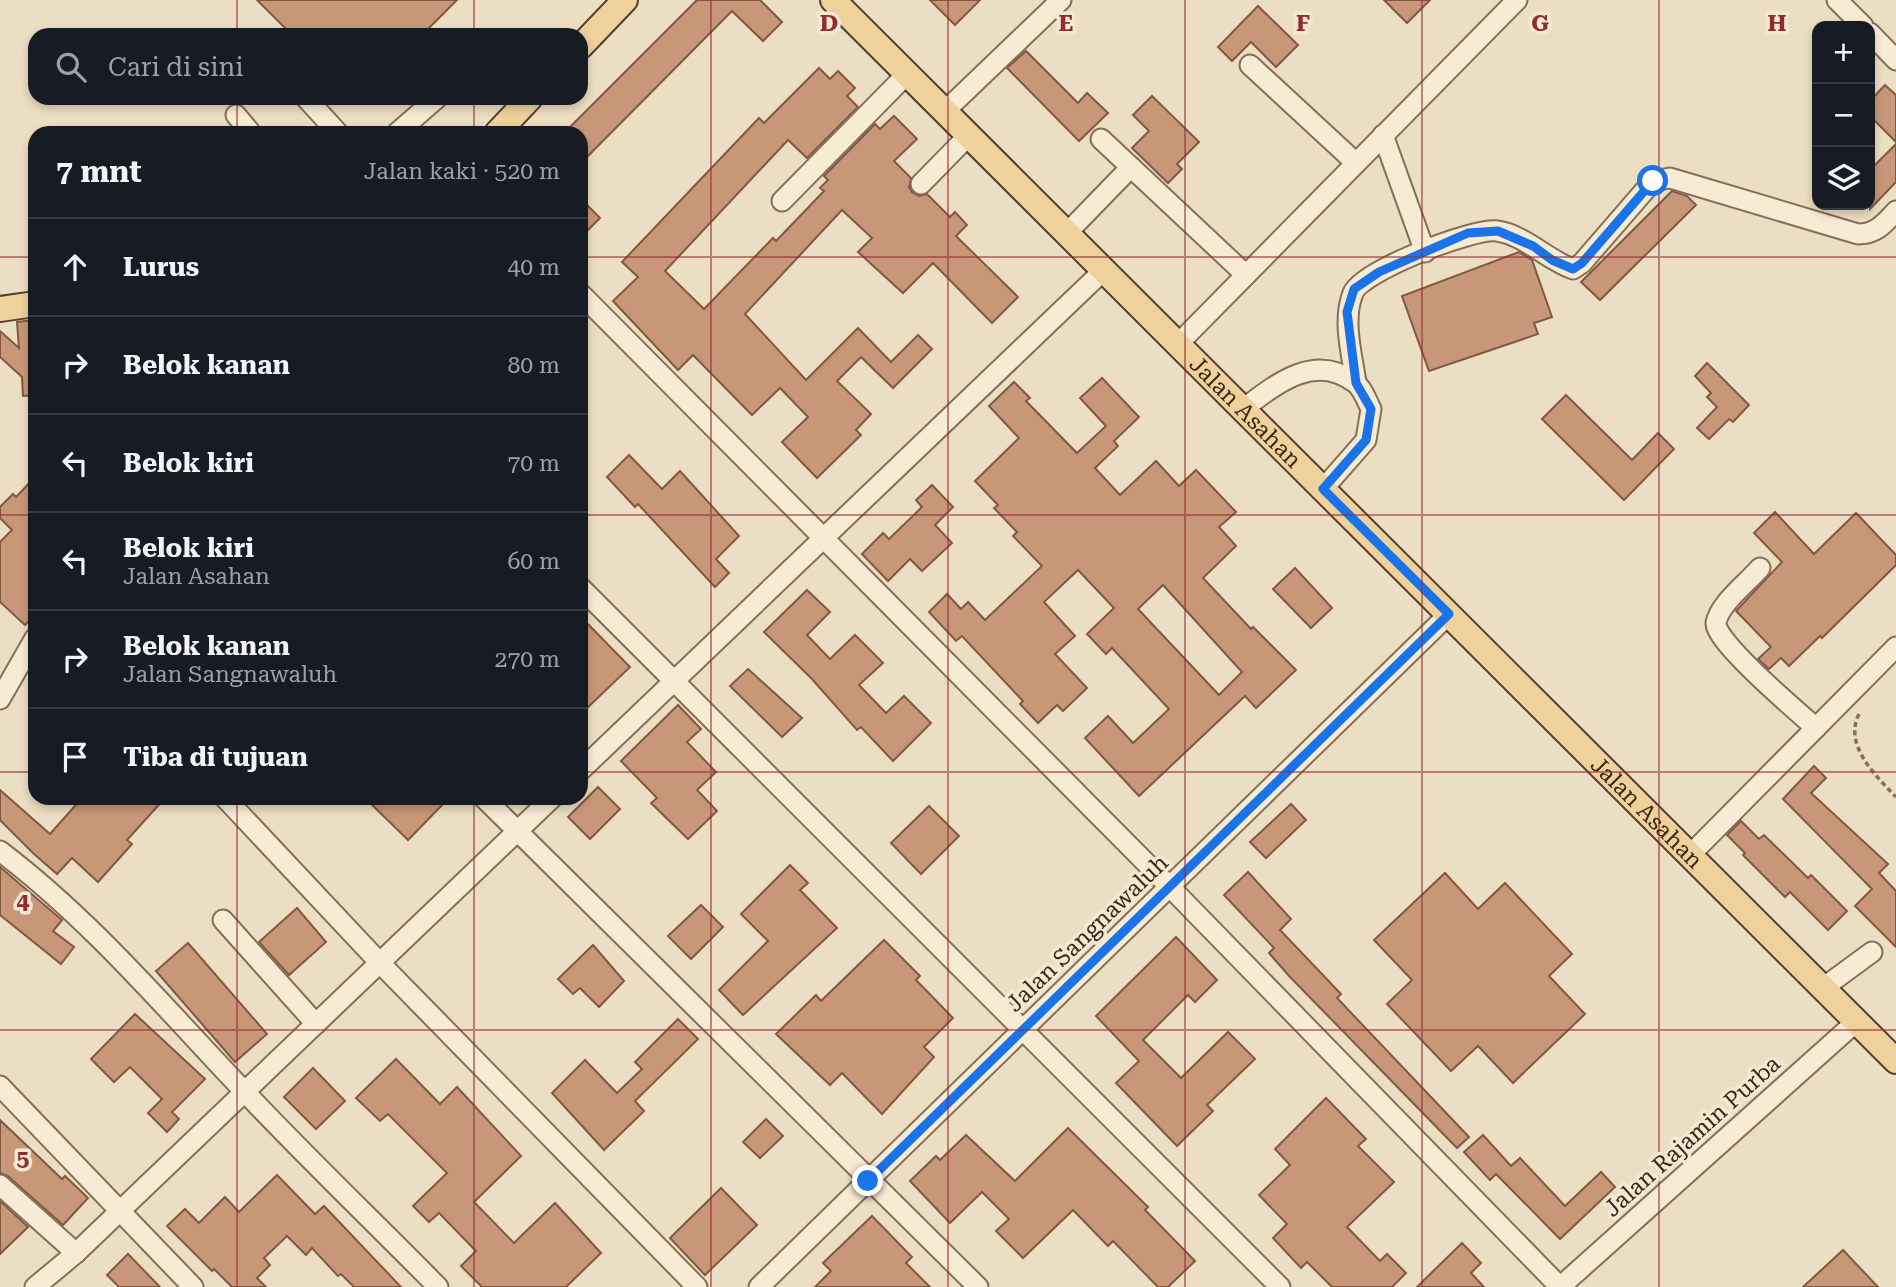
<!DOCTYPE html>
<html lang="id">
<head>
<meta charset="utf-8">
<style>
  body { margin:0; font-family:"Roboto Serif",serif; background:#20242c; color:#f1f3f6 }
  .controls { position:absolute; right:21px; top:21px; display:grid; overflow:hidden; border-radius:14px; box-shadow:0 4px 10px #0003 }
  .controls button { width:63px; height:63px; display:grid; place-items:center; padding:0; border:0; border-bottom:2px solid #363941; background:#171b24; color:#f1f3f6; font:35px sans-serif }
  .stop { position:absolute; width:21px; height:21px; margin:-16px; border:5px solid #1a73e8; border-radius:50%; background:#fff }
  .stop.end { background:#1a73e8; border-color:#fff; box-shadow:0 2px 7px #0008 }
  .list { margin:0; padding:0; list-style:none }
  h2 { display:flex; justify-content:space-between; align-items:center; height:91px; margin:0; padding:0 28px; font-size:30px }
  h2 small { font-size:23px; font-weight:400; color:#9ea1a6 }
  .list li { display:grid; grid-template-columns:46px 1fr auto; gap:21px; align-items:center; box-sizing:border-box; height:98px; padding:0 28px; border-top:2px solid #363941 }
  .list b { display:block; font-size:26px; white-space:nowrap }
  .list p { margin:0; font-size:23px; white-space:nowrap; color:#9ea1a6 }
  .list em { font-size:23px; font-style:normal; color:#9ea1a6 }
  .icon { flex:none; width:38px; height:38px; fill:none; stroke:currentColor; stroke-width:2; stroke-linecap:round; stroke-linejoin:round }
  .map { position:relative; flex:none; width:1896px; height:1287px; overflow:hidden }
  .search { position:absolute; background:#171b24; box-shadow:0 4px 10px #0003; left:28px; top:28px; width:560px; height:77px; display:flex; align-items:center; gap:18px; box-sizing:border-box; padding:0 24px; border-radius:21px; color:#9ea1a6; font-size:26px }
  .panel { position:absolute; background:#171b24; box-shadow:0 4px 10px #0003; left:28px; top:126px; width:560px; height:679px; border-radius:21px }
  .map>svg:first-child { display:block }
</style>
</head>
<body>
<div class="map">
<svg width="1896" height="1287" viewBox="0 0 1896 1287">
  <rect width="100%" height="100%" fill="#ecdec2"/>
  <g fill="#c89779" stroke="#825841" stroke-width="2" fill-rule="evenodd">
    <polygon points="257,0 457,0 422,35 292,35"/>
    <polygon points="697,0 760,0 782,22 763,41 732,11 581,163 581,133 564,133"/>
    <polygon points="930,0 980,0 955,25"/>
    <polygon points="1384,0 1430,0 1407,23"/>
    <polygon points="1258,6 1298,45 1276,67 1251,42 1232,61 1218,47"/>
    <polygon points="1026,51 1078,103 1087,93 1108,113 1079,141 1007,68"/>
    <polygon points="819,68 830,79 838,71 855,88 847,96 858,107 807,158 788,140 665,271 704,309 773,238 776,241 824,191 820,188 828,180 824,176 875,124 880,129 894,116 917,139 894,161 911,178 909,187 912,192 919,196 927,194 950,217 955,212 967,225 956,236 1018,297 992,323 933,263 903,293 858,252 872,238 842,210 745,314 806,380 858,328 891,362 918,335 932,349 893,388 861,357 837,381 871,414 856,430 861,435 817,478 782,442 808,417 780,388 752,415 693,355 678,370 613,301 638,277 622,262 759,118 764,123"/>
    <polygon points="1885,85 1896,95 1896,142 1870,116 1870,101"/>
    <polygon points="1152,96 1199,142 1177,164 1182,169 1168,183 1132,148 1149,131 1133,115"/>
    <polygon points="1896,144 1896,182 1870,209 1870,170"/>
    <polygon points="1672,191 1687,196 1696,205 1600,300 1581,282"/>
    <polygon points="581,199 600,218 581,237"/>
    <polygon points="1519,252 1532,260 1552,317 1534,323 1538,334 1429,371 1402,296"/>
    <polygon points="35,320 35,395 23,396 22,377 0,357 0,331 19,348 17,322"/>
    <polygon points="1707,363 1749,405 1733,422 1729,419 1709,439 1697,428 1717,407 1707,397 1711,393 1695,376"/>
    <path d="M1102,378L1139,417L1114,441L1118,446L1095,468L1120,495L1156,461L1179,486L1196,470L1236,512L1219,527L1236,546L1203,578L1251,629L1253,627L1296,670L1256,708L1245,696L1139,796L1085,738L1108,716L1133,743L1169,709L1112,648L1106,654L1087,634L1114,608L1078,570L1044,602L1075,636L1055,654L1087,688L1063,711L1057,705L1038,723L1020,704L1023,701L962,636L956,641L929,612L947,594L961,609L968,602L985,620L1042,566L1013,536L1017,532L994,508L998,505L975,481L1019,438L989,406L1014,382L1030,398L1026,401L1077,453L1106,426L1080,398ZM1163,585L1242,672L1219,695L1138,609Z"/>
    <polygon points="1566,395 1632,460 1658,433 1674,449 1624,500 1542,419"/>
    <polygon points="629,455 662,489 680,471 739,536 716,559 729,573 715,587 638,504 635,507 607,477"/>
    <polygon points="35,477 35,614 25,625 0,602 0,542 12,530 0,518 0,507 13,494 16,497"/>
    <polygon points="932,485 953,507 935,525 952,543 922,571 910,559 888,581 862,554 883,533 889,539 922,507 916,500"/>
    <polygon points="1775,512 1814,554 1856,513 1896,555 1896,565 1822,638 1820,636 1789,666 1781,658 1769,669 1758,659 1771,647 1736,611 1782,562 1754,533"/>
    <polygon points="1295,568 1332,608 1311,628 1273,589"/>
    <polygon points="807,590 830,612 807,635 830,659 855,635 883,663 859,685 886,713 904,696 931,723 893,761 861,727 857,730 811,678 764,632"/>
    <polygon points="581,617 630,667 581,714"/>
    <polygon points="748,669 802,718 782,737 730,686"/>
    <polygon points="678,705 701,729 687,742 716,772 697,790 717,811 688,839 651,803 657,798 621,761"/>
    <polygon points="1814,766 1826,778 1811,793 1888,864 1879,873 1896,891 1896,947 1855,906 1872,889 1783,799"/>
    <polygon points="598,787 620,809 590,839 568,817"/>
    <polygon points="0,790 50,834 82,798 165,798 127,840 132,844 98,882 72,858 57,874 34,854 0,820"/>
    <polygon points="365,798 449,798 408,840"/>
    <polygon points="1291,804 1306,820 1266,858 1250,842"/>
    <polygon points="929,806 959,836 921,874 891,843"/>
    <polygon points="1741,821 1759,839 1764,835 1808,878 1811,875 1847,911 1828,930 1790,892 1785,897 1743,855 1745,853 1727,835"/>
    <polygon points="790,865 808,883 800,890 837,928 743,1015 719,990 768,941 741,914"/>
    <polygon points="0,867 62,920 53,931 74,947 61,964 0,915"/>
    <polygon points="1248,872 1291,919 1280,930 1341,994 1337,998 1469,1137 1457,1148 1290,977 1269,953 1274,948 1224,895"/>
    <polygon points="1445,873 1478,909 1505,883 1572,954 1549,976 1585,1014 1513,1083 1478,1046 1451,1071 1387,1004 1412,980 1374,940"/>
    <polygon points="701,905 723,927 691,959 668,936"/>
    <polygon points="297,908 326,942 289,975 259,942"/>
    <polygon points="1176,937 1217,980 1195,1002 1188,995 1143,1040 1181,1078 1228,1032 1255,1059 1207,1105 1213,1111 1177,1146 1116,1083 1139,1061 1096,1016"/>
    <polygon points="884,940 920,976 916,980 953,1018 924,1047 934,1057 882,1114 842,1073 830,1085 776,1034 816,995 821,1001"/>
    <polygon points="188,943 267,1034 235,1062 156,971"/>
    <polygon points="593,945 624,981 599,1007 580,988 573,994 558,979"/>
    <polygon points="135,1014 205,1079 172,1112 179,1119 167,1132 148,1113 162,1099 130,1067 114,1082 91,1059"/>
    <polygon points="678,1019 698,1039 635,1101 644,1111 604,1150 552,1093 585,1060 617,1093 642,1069 635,1062"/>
    <polygon points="396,1059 440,1104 457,1087 521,1156 474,1202 514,1243 555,1203 601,1253 566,1287 482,1287 461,1266 476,1251 439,1213 429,1222 413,1206 447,1173 388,1114 380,1121 356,1098"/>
    <polygon points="313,1068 345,1101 316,1129 284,1097"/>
    <polygon points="1326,1098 1366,1139 1358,1146 1394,1182 1347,1227 1380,1261 1387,1254 1406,1273 1392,1287 1332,1287 1307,1262 1301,1268 1273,1238 1287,1224 1259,1195 1290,1165 1275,1149"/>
    <polygon points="766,1119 783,1136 760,1158 743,1142"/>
    <polygon points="0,1120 62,1179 65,1176 88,1198 63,1225 8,1176 0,1173"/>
    <polygon points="1068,1128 1148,1207 1145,1210 1195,1261 1168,1287 1158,1287 1113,1241 1108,1246 1073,1210 1023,1258 996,1231 1009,1219 982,1192 950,1223 910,1181 936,1156 940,1160 966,1135 1015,1181"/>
    <polygon points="1483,1135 1511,1166 1520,1158 1565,1206 1601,1172 1615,1187 1560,1239 1496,1174 1490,1180 1464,1152"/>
    <polygon points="277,1175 315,1214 324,1206 401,1287 354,1287 341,1274 338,1276 312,1248 306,1255 287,1236 264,1258 270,1265 257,1278 266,1287 232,1287 214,1269 212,1271 167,1226 185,1209 199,1223 225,1197 239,1212"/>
    <polygon points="721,1188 757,1225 705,1275 670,1238"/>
    <polygon points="0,1201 28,1227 0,1254"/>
    <polygon points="872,1216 912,1257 906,1263 930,1287 815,1287 831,1271 823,1263"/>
    <polygon points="1462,1243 1481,1263 1471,1273 1484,1287 1417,1287"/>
    <polygon points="1843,1250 1878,1287 1803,1287"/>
    <polygon points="128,1254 160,1287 119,1287 107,1275"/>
  </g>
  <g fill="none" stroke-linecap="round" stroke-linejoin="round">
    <defs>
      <g id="minor">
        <polyline points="1837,0 1863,26"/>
        <polyline points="1870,33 1896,60"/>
        <polyline points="1250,65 1356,163"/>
        <polyline points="306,98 338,133"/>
        <polyline points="945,111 1061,0"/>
        <polyline points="236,115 251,133"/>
        <polyline points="397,133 437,98"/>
        <polyline points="1383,135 1425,252"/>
        <polyline points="1101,139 1246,275"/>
        <polyline points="921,184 969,135"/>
        <polyline points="782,201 907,74"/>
        <polyline points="1067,233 1131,167"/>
        <polyline points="581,294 1170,887 1560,1287"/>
        <polyline points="1178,344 1517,0"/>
        <path d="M1356,383C1352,354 1342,321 1353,293C1362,271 1472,228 1497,231C1525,235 1547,260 1573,269L1582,263L1653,181L1670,178L1858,234C1876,234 1884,224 1896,211"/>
        <path d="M1243,409C1275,385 1314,352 1354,382C1362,387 1367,401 1371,409L1366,440L1323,489"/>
        <path d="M1760,568C1748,582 1719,604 1716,623C1714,641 1799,713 1816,728"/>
        <polyline points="581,588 1280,1287"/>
        <polyline points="0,699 35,638"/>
        <polyline points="581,770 1104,270"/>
        <polyline points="225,798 380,963 697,1287"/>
        <polyline points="484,798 978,1287"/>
        <path d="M0,851C91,920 164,1007 243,1090C306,1157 373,1221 438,1287"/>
        <polyline points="1690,855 1896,647"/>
        <polyline points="223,920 316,1024"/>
        <polyline points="1823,988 1872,952"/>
        <polyline points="0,1086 193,1287"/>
        <polyline points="0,1185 76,1253"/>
        <polyline points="35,1287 76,1253 552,798"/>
        <polyline points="759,1287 1449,614"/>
        <polyline points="1560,1287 1857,1021"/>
      </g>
      <g id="major">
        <path id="s1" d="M833,0L1896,1061"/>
        <polyline points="581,46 625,0"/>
        <polyline points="497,133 530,98"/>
        <polyline points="0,309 35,304"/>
      </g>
    </defs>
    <use href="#minor" stroke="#846f5a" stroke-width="23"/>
    <use href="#major" stroke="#523e2e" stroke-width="28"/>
    <path stroke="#846f5a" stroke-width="3.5" stroke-dasharray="5 3.5" stroke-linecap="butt" d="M1859,714C1843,745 1876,776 1896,797"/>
    <use href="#minor" stroke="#f7ebd4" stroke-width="19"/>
    <use href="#major" stroke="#eed19b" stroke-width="24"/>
  </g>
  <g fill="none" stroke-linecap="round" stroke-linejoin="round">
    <polyline stroke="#1a73e8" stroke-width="9" points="868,1181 1449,614 1323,489 1366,440 1371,409 1356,383 1347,312 1354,289 1379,272 1468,233 1498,231 1533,246 1552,260 1573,269 1582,263 1653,181"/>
  </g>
  <path fill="none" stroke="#912d31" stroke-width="2" stroke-opacity="0.55" d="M237,0V35M474,0V35M711,0V1287M948,0V1287M1185,0V1287M1422,0V1287M1659,0V1287M237,98V133M474,98V133M0,257H35M581,257H1896M0,515H35M581,515H1896M0,772H35M581,772H1896M237,798V1287M474,798V1287M0,1030H1896"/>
  <g text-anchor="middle" stroke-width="7" stroke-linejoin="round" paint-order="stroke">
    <g font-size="23" fill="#35281d" stroke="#f3e8d1">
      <text dy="8" stroke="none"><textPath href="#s1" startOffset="583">Jalan Asahan</textPath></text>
      <text dy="8" stroke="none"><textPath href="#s1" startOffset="1150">Jalan Asahan</textPath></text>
      <text transform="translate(1087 933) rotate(-44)" y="8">Jalan Sangnawaluh</text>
      <text transform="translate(1692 1136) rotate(-42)" y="8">Jalan Rajamin Purba</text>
    </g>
  </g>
  <g font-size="23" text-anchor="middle" font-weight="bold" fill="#912d31" stroke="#f3e8d1" stroke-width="7" stroke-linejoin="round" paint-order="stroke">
    <text x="829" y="31">D</text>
    <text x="1066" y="31">E</text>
    <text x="1303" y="31">F</text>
    <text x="1540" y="31">G</text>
    <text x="1777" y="31">H</text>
    <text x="23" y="909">4</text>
    <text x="23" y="1166">5</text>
  </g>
</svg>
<div class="controls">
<button>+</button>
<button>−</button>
<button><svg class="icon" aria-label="layers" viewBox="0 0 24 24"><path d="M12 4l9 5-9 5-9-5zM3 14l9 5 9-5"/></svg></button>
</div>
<div class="stop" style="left:1653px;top:181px"></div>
<div class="stop end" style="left:868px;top:1181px"></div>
<div class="search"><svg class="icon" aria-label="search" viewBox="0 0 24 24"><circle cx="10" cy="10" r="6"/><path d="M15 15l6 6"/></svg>Cari di sini</div>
<section class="panel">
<h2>7 mnt<small>Jalan kaki · 520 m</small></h2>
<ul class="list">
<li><svg class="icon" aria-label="ahead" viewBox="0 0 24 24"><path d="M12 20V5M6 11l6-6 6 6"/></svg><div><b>Lurus</b></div><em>40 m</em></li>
<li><svg class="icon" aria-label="right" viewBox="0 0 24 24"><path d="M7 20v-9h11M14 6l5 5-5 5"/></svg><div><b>Belok kanan</b></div><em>80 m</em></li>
<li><svg class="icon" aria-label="left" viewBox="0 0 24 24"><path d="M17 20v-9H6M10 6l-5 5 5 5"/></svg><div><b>Belok kiri</b></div><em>70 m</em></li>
<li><svg class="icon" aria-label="left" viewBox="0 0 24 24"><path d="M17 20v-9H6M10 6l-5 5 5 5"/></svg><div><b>Belok kiri</b><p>Jalan Asahan</p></div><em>60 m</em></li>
<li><svg class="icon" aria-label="right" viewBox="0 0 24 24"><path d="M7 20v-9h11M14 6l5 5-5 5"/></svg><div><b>Belok kanan</b><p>Jalan Sangnawaluh</p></div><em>270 m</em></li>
<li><svg class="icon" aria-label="arrive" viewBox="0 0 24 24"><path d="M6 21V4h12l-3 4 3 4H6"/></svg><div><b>Tiba di tujuan</b></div></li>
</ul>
</section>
</div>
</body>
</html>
